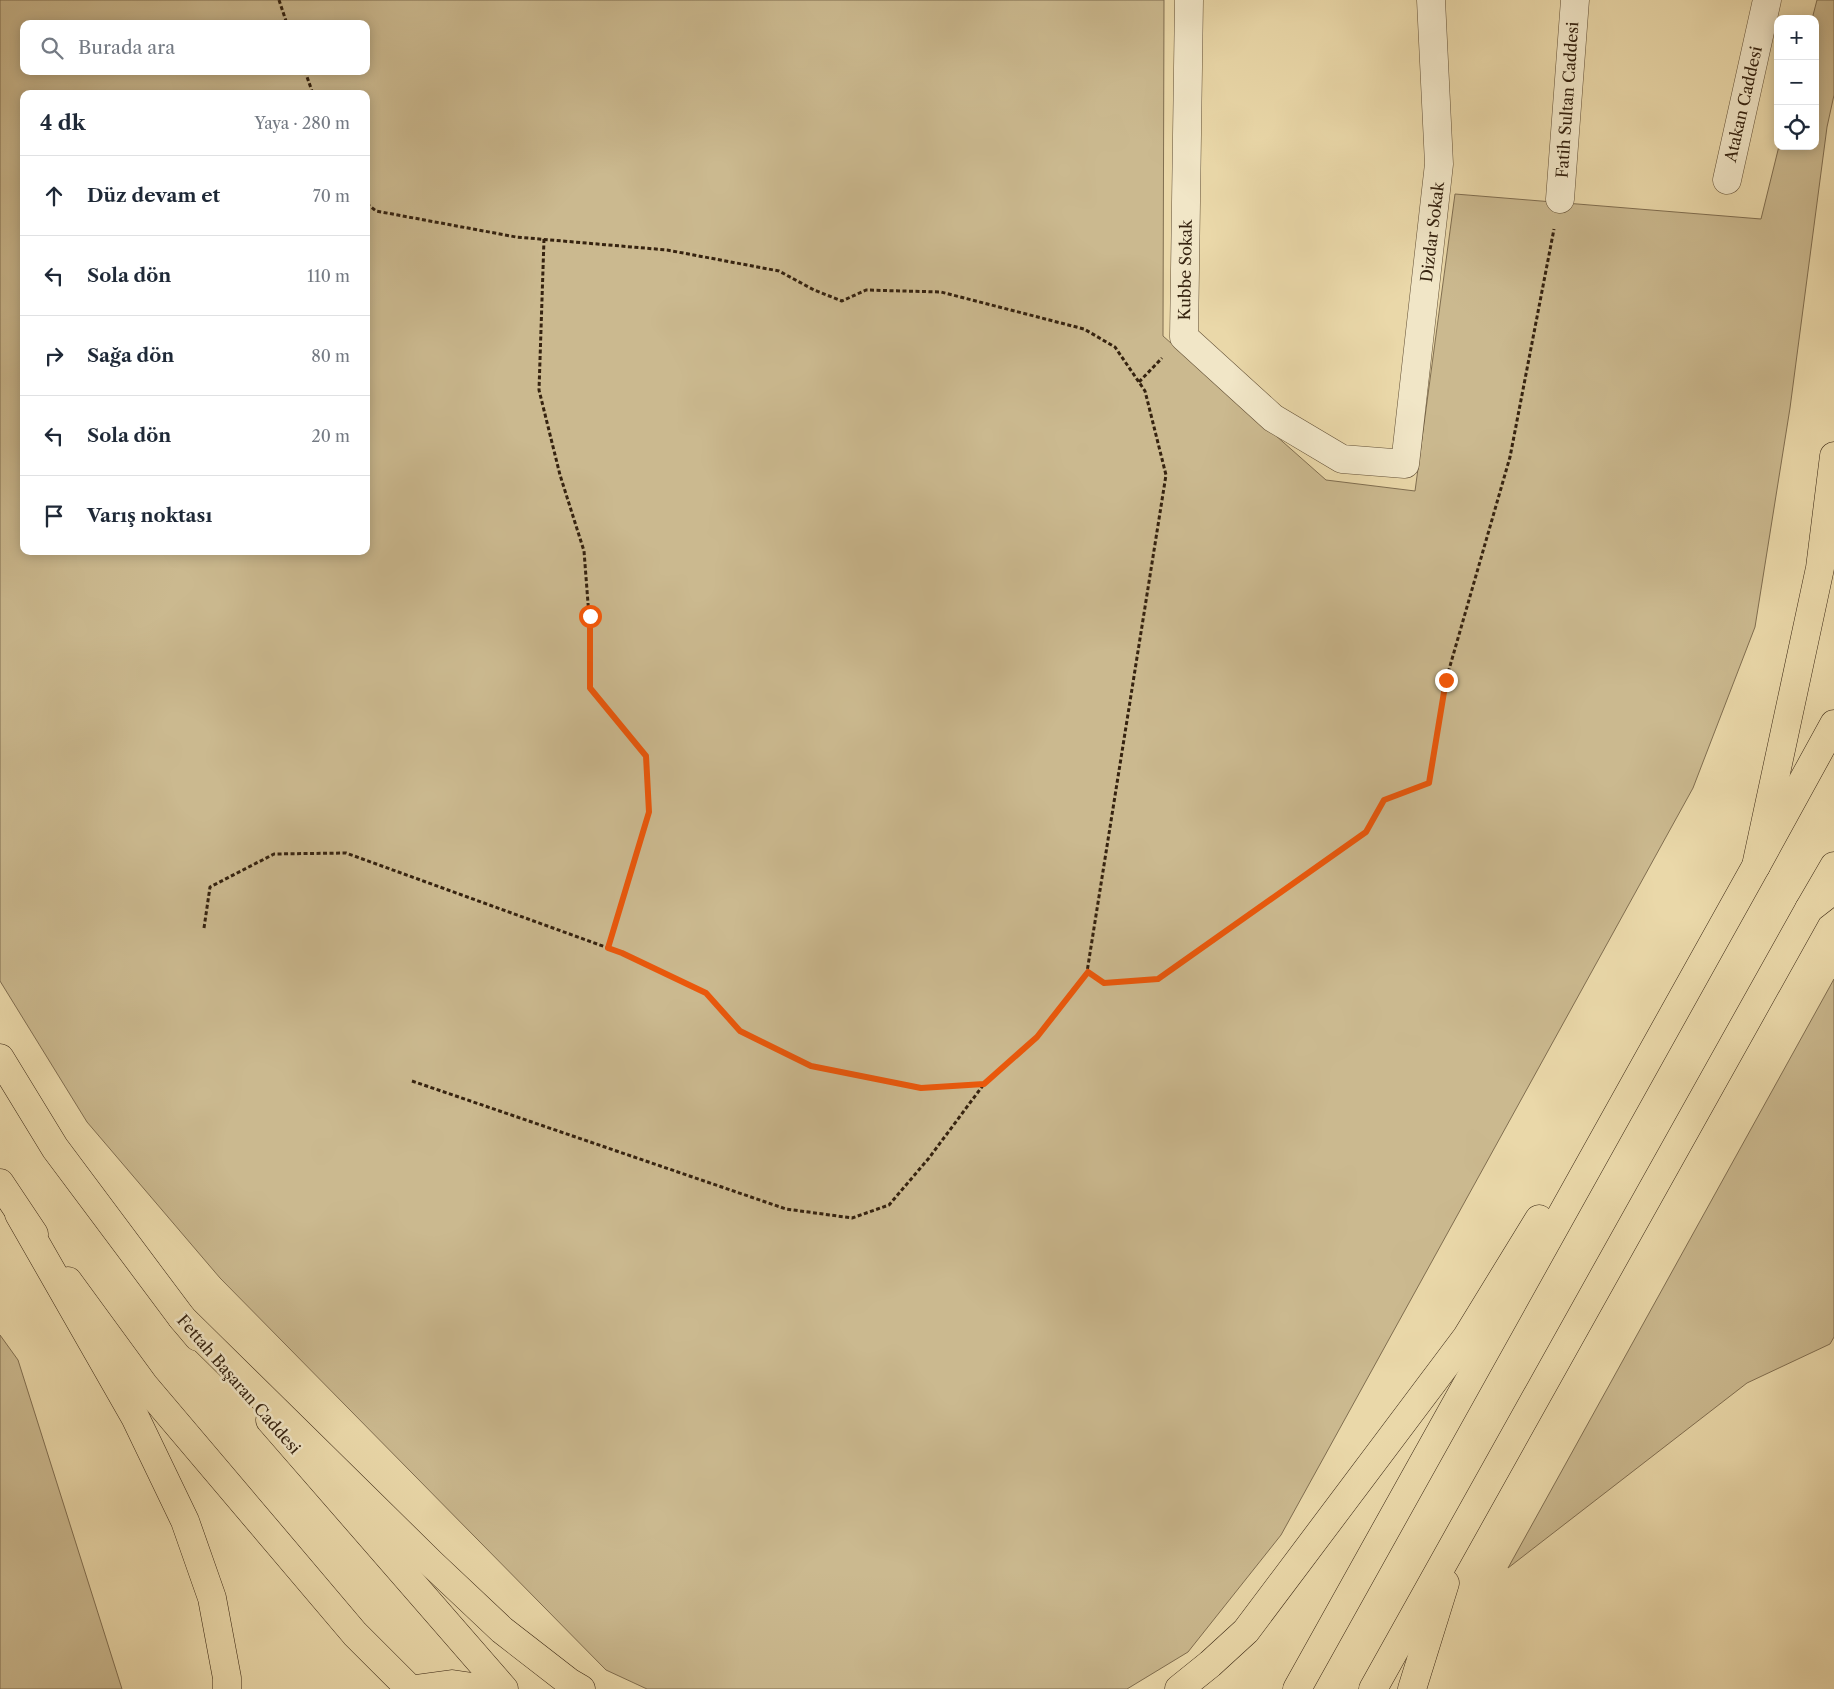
<!DOCTYPE html>
<html lang="tr">
<head>
<meta charset="utf-8">
<style>
  body { margin:0; font-family:"Libre Caslon Text",serif; background:#f6f6f7; color:#1f2937 }
  .controls { position:absolute; right:15px; top:15px; display:grid; overflow:hidden; border-radius:10px; box-shadow:0 2px 12px #0003 }
  .controls button { width:45px; height:45px; display:grid; place-items:center; padding:0; border:0; border-bottom:1px solid #e0e1e3; background:#fff; color:#1f2937; font:25px sans-serif }
  .stop { position:absolute; width:15px; height:15px; margin:-11px; border:4px solid #ea580c; border-radius:50%; background:#fff }
  .stop.end { background:#ea580c; border-color:#fff; box-shadow:0 1px 5px #0008 }
  .list { margin:0; padding:0; list-style:none }
  h2 { display:flex; justify-content:space-between; align-items:center; height:65px; margin:0; padding:0 20px; font-size:21px }
  h2 small { font-size:16px; font-weight:400; color:#747a83 }
  .list li { display:grid; grid-template-columns:32px 1fr auto; gap:15px; align-items:center; box-sizing:border-box; height:80px; padding:0 20px; border-top:1px solid #e0e1e3 }
  .list b { display:block; font-size:19px; white-space:nowrap }
  .list em { font-size:16px; font-style:normal; color:#747a83 }
  .icon { flex:none; width:28px; height:28px; fill:none; stroke:currentColor; stroke-width:2; stroke-linecap:round; stroke-linejoin:round }
  .map { position:relative; flex:none; width:1834px; height:1689px; overflow:hidden }
  .search { position:absolute; background:#fff; box-shadow:0 2px 12px #0003; left:20px; top:20px; width:350px; height:55px; display:flex; align-items:center; gap:12px; box-sizing:border-box; padding:0 18px; border-radius:10px; color:#747a83; font-size:19px }
  .panel { position:absolute; background:#fff; box-shadow:0 2px 12px #0003; left:20px; top:90px; width:350px; height:465px; border-radius:10px }
  .map>svg:first-child { display:block }
</style>
</head>
<body>
<div class="map">
<svg width="1834" height="1689" viewBox="0 0 1834 1689">
  <rect width="100%" height="100%" fill="#ead8a9"/>
  <filter id="stains"><feTurbulence type="fractalNoise" baseFrequency=".004" numOctaves="4"/><feColorMatrix values="0 0 0 0 .2 0 0 0 0 .09 0 0 0 0 .02 0 0 0 .5 -.17"/></filter>
  <radialGradient id="worn" r=".72"><stop offset=".6" stop-color="#630" stop-opacity="0"/><stop offset="1" stop-color="#630" stop-opacity=".3"/></radialGradient>
  <g fill="#cbb98f" stroke="#806e50" fill-rule="evenodd">
    <path d="M0,0H1164L1163,336L1326,480L1415,491L1455,194L1761,219L1779,146H1815V19H1812L1817,0H1834V95L1827,127L1790,408L1755,627L1693,788L1281,1535L1188,1652L1127,1689H647L606,1670L220,1278L87,1122L0,981ZM24,24H366V71H24ZM24,94H366V551H24Z"/>
    <polygon points="1834,979 1834,1337 1830,1344 1747,1383 1508,1568"/>
    <polygon points="0,1335 18,1360 122,1689 0,1689"/>
  </g>
  <g fill="none" stroke-linecap="round" stroke-linejoin="round">
    <defs>
      <g id="minor">
        <polyline points="1189,0 1184,337 1273,418 1342,459 1405,464 1439,164 1431,0"/>
        <polyline points="1727,180 1767,0"/>
        <polyline points="1560,199 1575,0"/>
      </g>
      <g id="primary">
        <polyline points="0,1058 55,1148 182,1318 198,1337"/>
        <polyline points="0,1183 34,1234"/>
        <polyline points="68,1281 144,1385 355,1634 410,1689"/>
        <polyline points="270,1420 504,1689"/>
      </g>
      <g id="trunk">
        <polyline points="19,1214 135,1417 185,1521 212,1598 227,1678 227,1689"/>
        <polyline points="182,1318 431,1563 502,1630 569,1682 581,1689"/>
        <polyline points="415,1689 452,1684 486,1689"/>
        <polyline points="1179,1689 1210,1664 1246,1631 1466,1338 1539,1219"/>
        <polyline points="1297,1689 1756,866 1820,568 1834,456"/>
        <polyline points="1373,1689 1809,909 1827,895"/>
        <polyline points="1412,1689 1445,1583"/>
      </g>
      <g id="motorway">
        <polyline points="1756,866 1834,724"/>
        <polyline points="1809,909 1834,866"/>
      </g>
    </defs>
    <use href="#minor" stroke="#635036" stroke-width="29"/>
    <use href="#primary" stroke="#362310" stroke-width="29"/>
    <use href="#trunk" stroke="#362310" stroke-width="29"/>
    <use href="#motorway" stroke="#362310" stroke-width="29"/>
    <g stroke="#362310" stroke-width="3" stroke-dasharray="4 2.5" stroke-linecap="butt">
      <polyline points="279,0 287,24"/>
      <polyline points="305,71 313,94"/>
      <polyline points="544,239 539,390 560,475 584,551 589,616 589,688 646,757 649,812 608,948"/>
      <polyline points="1139,382 1162,358"/>
      <polyline points="204,928 210,887 274,854 346,853 622,953 706,993 740,1031 811,1066 921,1088 984,1084 1037,1037 1087,972 1166,475 1145,391 1115,347 1084,329 941,292 866,290 842,301 814,290 779,271 667,250 516,237 376,211 366,203"/>
      <polyline points="1087,972 1104,983 1158,979 1366,832 1384,800 1429,783 1446,680 1510,457 1554,229"/>
      <polyline points="412,1081 786,1209 852,1218 889,1205 929,1158 984,1084"/>
    </g>
    <use href="#minor" stroke="#f1e6c7" stroke-width="28"/>
    <use href="#primary" stroke="#ead8a9" stroke-width="28"/>
    <use href="#trunk" stroke="#ead8a9" stroke-width="28"/>
    <use href="#motorway" stroke="#ead8a9" stroke-width="28"/>
  </g>
  <g fill="none" stroke-linecap="round" stroke-linejoin="round">
    <polyline stroke="#ea580c" stroke-width="6" points="590,616 590,688 646,756 649,812 608,948 622,953 706,993 740,1031 811,1066 921,1088 984,1084 1037,1037 1088,972 1104,983 1158,979 1366,832 1384,800 1429,783 1446,680"/>
  </g>
  <g text-anchor="middle" stroke-width="5" stroke-linejoin="round" paint-order="stroke">
    <g font-size="16" fill="#362310" stroke="#f1e6c7">
      <text transform="translate(1567 100) rotate(-86)" y="6">Fatih Sultan Caddesi</text>
      <text transform="translate(1743 104) rotate(-77)" y="6">Atakan Caddesi</text>
      <text transform="translate(1432 232) rotate(-83)" y="6">Dizdar Sokak</text>
      <text transform="translate(1185 270) rotate(-89)" y="6">Kubbe Sokak</text>
      <text transform="translate(239 1384) rotate(49)" y="6">Fettah Başaran Caddesi</text>
    </g>
  </g>
  <rect width="100%" height="100%" filter="url(#stains)"/>
  <rect width="100%" height="100%" fill="url(#worn)"/>
</svg>
<div class="controls">
<button>+</button>
<button>−</button>
<button><svg class="icon" aria-label="locate" viewBox="0 0 24 24"><circle cx="12" cy="12" r="6"/><path d="M12 2v4M12 18v4M2 12h4M18 12h4"/></svg></button>
</div>
<div class="stop" style="left:590px;top:616px"></div>
<div class="stop end" style="left:1446px;top:680px"></div>
<div class="search"><svg class="icon" aria-label="search" viewBox="0 0 24 24"><circle cx="10" cy="10" r="6"/><path d="M15 15l6 6"/></svg>Burada ara</div>
<section class="panel">
<h2>4 dk<small>Yaya · 280 m</small></h2>
<ul class="list">
<li><svg class="icon" aria-label="ahead" viewBox="0 0 24 24"><path d="M12 20V5M6 11l6-6 6 6"/></svg><div><b>Düz devam et</b></div><em>70 m</em></li>
<li><svg class="icon" aria-label="left" viewBox="0 0 24 24"><path d="M17 20v-9H6M10 6l-5 5 5 5"/></svg><div><b>Sola dön</b></div><em>110 m</em></li>
<li><svg class="icon" aria-label="right" viewBox="0 0 24 24"><path d="M7 20v-9h11M14 6l5 5-5 5"/></svg><div><b>Sağa dön</b></div><em>80 m</em></li>
<li><svg class="icon" aria-label="left" viewBox="0 0 24 24"><path d="M17 20v-9H6M10 6l-5 5 5 5"/></svg><div><b>Sola dön</b></div><em>20 m</em></li>
<li><svg class="icon" aria-label="arrive" viewBox="0 0 24 24"><path d="M6 21V4h12l-3 4 3 4H6"/></svg><div><b>Varış noktası</b></div></li>
</ul>
</section>
</div>
</body>
</html>
